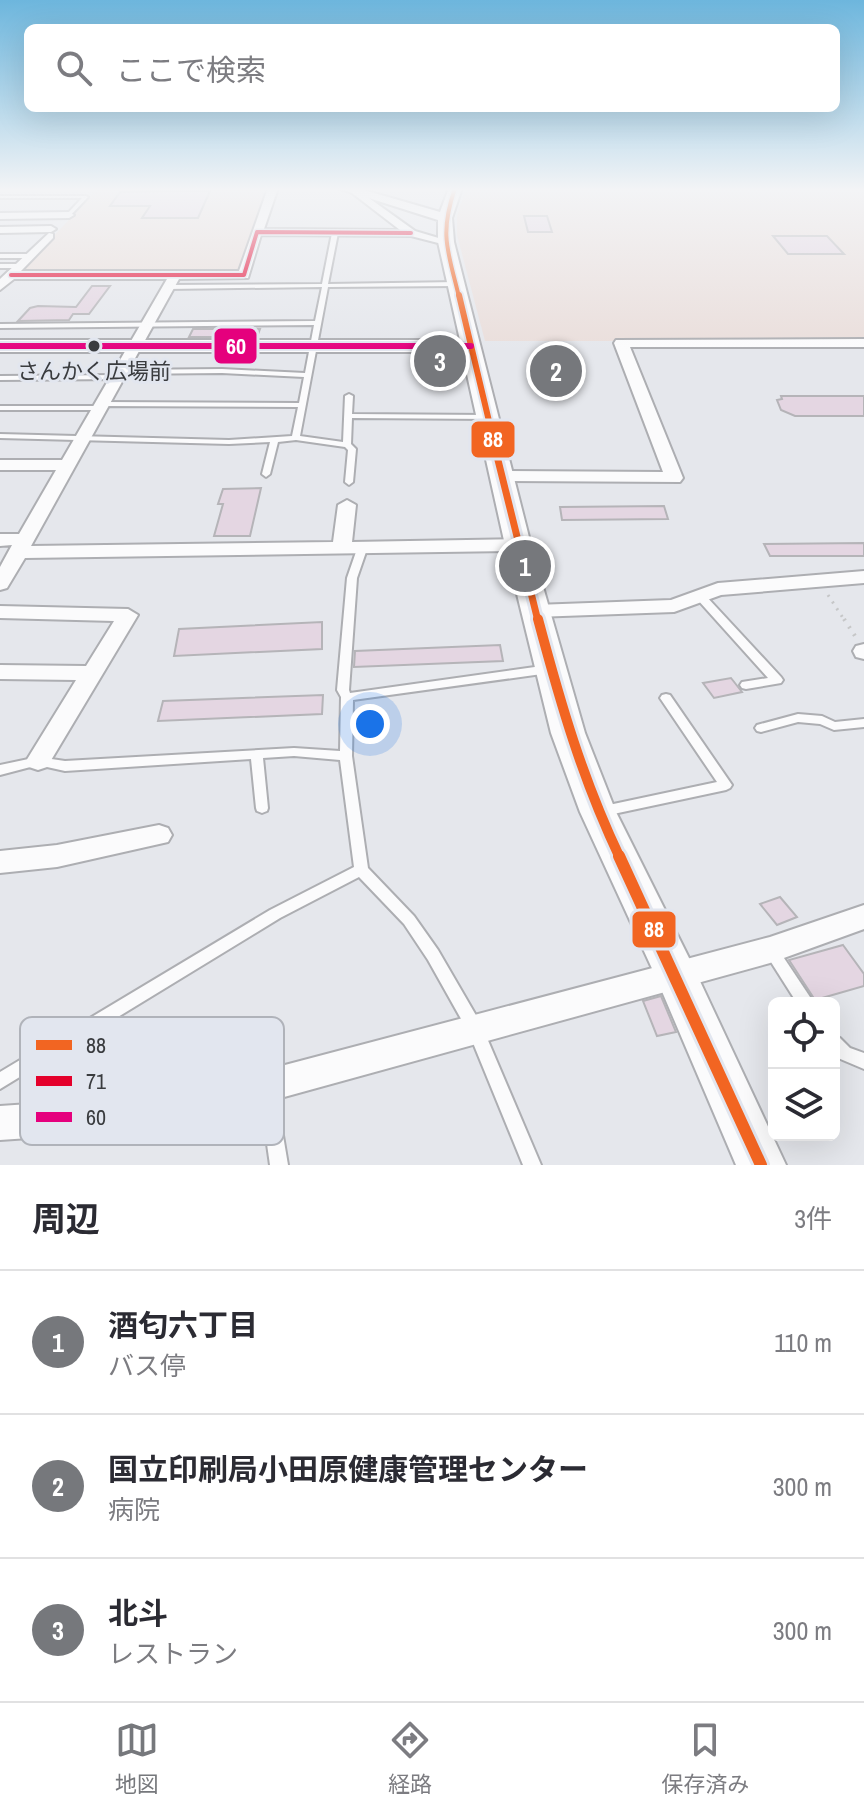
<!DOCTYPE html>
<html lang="ja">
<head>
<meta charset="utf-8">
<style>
  body { margin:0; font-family:"Archivo Narrow","Noto Sans JP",sans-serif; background:#f7f7f7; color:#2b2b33 }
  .controls { position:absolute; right:24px; bottom:24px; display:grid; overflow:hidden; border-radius:12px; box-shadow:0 8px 32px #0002 }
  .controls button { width:72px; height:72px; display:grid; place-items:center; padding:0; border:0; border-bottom:2px solid #e1e1e2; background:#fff; color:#2b2b33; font:40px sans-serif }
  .you { position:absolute; left:370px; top:724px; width:28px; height:28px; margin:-20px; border:6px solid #fff; border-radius:50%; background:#1a73e8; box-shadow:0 0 0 12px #1a73e833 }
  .badge { display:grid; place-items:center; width:52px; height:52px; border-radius:50%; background:#76787c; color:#fff; font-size:26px; font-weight:700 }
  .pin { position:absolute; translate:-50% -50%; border:4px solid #fff; box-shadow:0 2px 8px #0006 }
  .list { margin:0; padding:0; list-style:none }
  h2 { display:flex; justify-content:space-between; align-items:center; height:104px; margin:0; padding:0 32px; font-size:34px }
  h2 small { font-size:26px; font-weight:400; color:#7c7c81 }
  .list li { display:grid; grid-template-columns:52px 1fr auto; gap:24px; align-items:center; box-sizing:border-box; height:144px; padding:0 32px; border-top:2px solid #e1e1e2 }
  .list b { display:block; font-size:30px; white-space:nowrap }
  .list p { margin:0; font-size:26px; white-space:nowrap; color:#7c7c81 }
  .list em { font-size:26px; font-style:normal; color:#7c7c81 }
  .icon { flex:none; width:44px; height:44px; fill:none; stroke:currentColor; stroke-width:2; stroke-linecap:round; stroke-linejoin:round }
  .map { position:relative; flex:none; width:864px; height:1165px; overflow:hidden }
  .search { position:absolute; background:#fff; box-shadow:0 8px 32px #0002; left:24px; right:24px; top:24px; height:88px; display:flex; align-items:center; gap:20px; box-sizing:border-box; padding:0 28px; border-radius:12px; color:#7c7c81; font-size:30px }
  .sheet { height:536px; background:#fff }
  nav { display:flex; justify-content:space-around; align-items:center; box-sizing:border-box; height:112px; border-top:2px solid #e1e1e2; background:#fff; font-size:22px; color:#7c7c81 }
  nav a { display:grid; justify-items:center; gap:4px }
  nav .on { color:#76787c }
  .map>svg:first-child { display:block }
</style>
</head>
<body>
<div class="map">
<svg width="864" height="1165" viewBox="0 0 864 1165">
  <rect width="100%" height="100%" fill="#e5e7ec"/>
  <polygon fill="#eadedb" points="466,188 864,188 864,341 485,341 457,235 457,216"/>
  <polygon fill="#eadeda" points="99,188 271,188 247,272 17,275"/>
  <g fill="#e4d6e2" stroke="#b5b4b8" stroke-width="2">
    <polygon points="210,191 198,218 142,218 150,206 110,206 120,192"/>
    <polygon points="524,216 547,216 552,232 528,232"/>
    <polygon points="773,236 827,236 844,254 788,254"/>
    <polygon points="92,286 110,286 89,314 73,314 69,320 18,321 30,308 38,306 76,307"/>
    <polygon points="193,329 260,329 257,337 189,337"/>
    <polygon points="781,396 864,396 864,416 795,416 781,410 777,400 782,399"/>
    <polygon points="261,488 250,536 214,536 223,504 218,504 223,489"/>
    <polygon points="664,506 668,519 562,520 560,507"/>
    <polygon points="864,543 864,556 770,556 764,544"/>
    <polygon points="322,622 322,649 174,656 179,629"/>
    <polygon points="500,645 503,661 354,667 355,651"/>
    <polygon points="731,678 742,692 714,698 703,683"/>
    <polygon points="323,695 322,714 158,721 163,701"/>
    <polygon points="780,897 797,917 777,925 760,904"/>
    <polygon points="843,945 864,974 864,986 815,1000 789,960"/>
    <polygon points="661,996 676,1032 657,1036 643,1001"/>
  </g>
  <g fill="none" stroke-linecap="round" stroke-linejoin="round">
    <defs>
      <g id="lane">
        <polygon points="0,196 86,196 88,197 69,217 67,214 82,198 0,198"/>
        <polygon points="335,231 338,233 328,284 457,282 460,284 457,286 328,287 300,436 343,442 345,396 349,394 353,396 352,414 488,415 492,417 491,419 352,418 351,444 356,449 353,482 349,485 345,482 348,450 345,447 296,440 278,442 270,474 266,477 262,474 270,442 229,444 0,438 0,434 229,440 292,436 298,407 103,406 105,408 101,410 0,410 0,406 101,406 99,404 103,402 299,403 304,377 222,373 121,374 117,372 121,370 222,369 305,373 314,325 0,328 0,324 315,321 322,287 167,289 164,287 167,285 322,284 332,233"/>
        <polygon points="0,254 30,254 33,256 30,258 0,258"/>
        <polygon points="0,264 20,264 23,266 20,268 0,268"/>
        <polygon points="118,375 121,375 121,379 0,380 0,376"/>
        <polygon points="362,546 367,549 357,578 349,690 350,693 549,665 553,666 555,669 553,672 549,673 353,700 352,756 368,868 414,916 438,950 481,1024 541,1165 523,1165 469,1033 428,960 404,924 359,877 280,918 0,1089 0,1072 270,910 354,867 340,760 294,756 263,758 268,808 267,811 262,813 257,811 256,808 251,759 65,771 38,765 0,775 0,765 38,757 65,761 294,748 340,751 341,697 337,690 347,578 357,549"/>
        <polygon points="701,594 705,595 781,677 783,680 781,683 746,689 742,688 740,685 742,682 768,678 697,599 696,597 697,595"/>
        <polygon points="666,694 670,695 732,785 730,788 726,790 604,816 599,815 597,811 599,807 604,806 717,782 660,698 662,695"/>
        <polygon points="798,714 822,716 835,722 864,719 864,727 834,730 820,724 798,722 761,732 757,731 755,728 757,725"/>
        <polygon points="771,945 776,946 814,1003 797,1003 764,951 766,946"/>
        <polygon points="834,1035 840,1038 850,1048 864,1053 864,1069 838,1058 834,1054"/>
        <polygon points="267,1080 273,1082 275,1088 288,1165 270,1165 259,1088 261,1082"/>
      </g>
      <g id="street">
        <polygon points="268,188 278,188 264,229 400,230 352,193 355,188 415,231 452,242 446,245 411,236 261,235 248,278 179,279 31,546 333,542 338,505 347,500 356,505 352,542 518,539 528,545 518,551 25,558 7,588 0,590 0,567 12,545 0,546 0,534 19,534 56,470 0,470 0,460 62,460 167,279 14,279 0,290 0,279 49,233 53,234 53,238 21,271 239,271"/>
        <polygon points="0,213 69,212 74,215 69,218 0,219"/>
        <polygon points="0,227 51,226 56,229 51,232 0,233"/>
        <polygon points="864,339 864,347 630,347 683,478 680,482 502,481 493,476 502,471 663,472 614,343 616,340"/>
        <polygon points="864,571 864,583 721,595 674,612 535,617 525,611 535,605 671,600 718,583"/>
        <polygon points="0,606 128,609 138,615 47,767 38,770 29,767 26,761 76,680 0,679 0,665 86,666 114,621 0,618"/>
        <polygon points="864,644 864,659 856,657 853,651 856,646"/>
        <polygon points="159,825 168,828 172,835 168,842 57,867 0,873 0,851 57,845"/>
        <polygon points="864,905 864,929 770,963 266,1102 102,1133 0,1140 0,1106 102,1099 266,1070 770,937"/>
      </g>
      <polygon id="secondary" points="337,188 357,188 440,212 449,188 462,188 452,218 454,242 531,545 585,733 616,812 691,962 786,1165 736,1165 655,975 580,812 551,733 505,545 462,352 0,352 0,340 460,340 438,242 438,220"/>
    </defs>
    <use href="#lane" stroke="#adaeb2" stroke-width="4"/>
    <use href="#street" stroke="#adaeb2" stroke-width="4"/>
    <use href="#secondary" stroke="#adaeb2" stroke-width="4"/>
    <polyline stroke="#c6c7c8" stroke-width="3" stroke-dasharray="2 6" stroke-linecap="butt" points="828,595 845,621"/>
    <polyline stroke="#c6c7c8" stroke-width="4" stroke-dasharray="2 7" stroke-linecap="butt" points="844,619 857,639"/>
    <use href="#lane" fill="#fbfbfc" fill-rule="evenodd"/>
    <use href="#street" fill="#fbfbfc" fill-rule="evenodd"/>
    <use href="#secondary" fill="#fbfbfc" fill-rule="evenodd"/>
    <defs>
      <path id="bus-1-far4" d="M455,188C439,235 448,251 459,297"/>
      <polyline id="bus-1-far3" points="459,295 493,438"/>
      <polyline id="bus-1-far2" points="492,436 538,621"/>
      <path id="bus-1-far1" d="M538,619C561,705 582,778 620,858"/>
      <polyline id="bus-1" points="619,856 761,1165"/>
      <polyline id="bus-2" points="11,275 244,275 257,232 411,233"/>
      <polyline id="bus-3" points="0,346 471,346"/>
    </defs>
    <use href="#bus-1-far4" stroke="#e2e6ef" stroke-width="7"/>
    <use href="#bus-1-far3" stroke="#e2e6ef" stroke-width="10"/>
    <use href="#bus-1-far2" stroke="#e2e6ef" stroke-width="13"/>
    <use href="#bus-1-far1" stroke="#e2e6ef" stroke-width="16"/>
    <use href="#bus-1" stroke="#e2e6ef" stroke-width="18"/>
    <use href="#bus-2" stroke="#e2e6ef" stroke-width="7"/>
    <use href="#bus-3" stroke="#e2e6ef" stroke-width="10"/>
    <use href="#bus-1-far4" stroke="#f26522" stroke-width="4"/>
    <use href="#bus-1-far3" stroke="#f26522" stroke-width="6"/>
    <use href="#bus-1-far2" stroke="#f26522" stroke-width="7"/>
    <use href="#bus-1-far1" stroke="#f26522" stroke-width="10"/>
    <use href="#bus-1" stroke="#f26522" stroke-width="12"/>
    <use href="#bus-2" stroke="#e4002b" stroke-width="4"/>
    <use href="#bus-3" stroke="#e5007d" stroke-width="6"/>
  </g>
  <linearGradient id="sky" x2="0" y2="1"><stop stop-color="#6db6dd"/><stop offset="0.54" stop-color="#f3f4f6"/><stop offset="1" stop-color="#f3f4f6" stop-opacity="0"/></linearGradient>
  <rect width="864" height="351" fill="url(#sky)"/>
  <circle fill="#3a3c3f" stroke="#e2e6ef" stroke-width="3" cx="94" cy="346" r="7"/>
  <g text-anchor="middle" stroke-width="6" stroke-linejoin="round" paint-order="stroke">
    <g font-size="22" fill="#3a3c3f" stroke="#e2e6ef">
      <text x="94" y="379">さんかく広場前</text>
    </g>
  </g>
  <rect x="20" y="1017" width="264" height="128" rx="12" fill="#e2e6ef" stroke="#b0b3ba" stroke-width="2"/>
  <rect x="36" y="1040" width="36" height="10" fill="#f26522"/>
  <rect x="36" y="1076" width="36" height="10" fill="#e4002b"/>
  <rect x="36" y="1112" width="36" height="10" fill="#e5007d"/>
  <g font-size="22" fill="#3a3c3f">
    <text x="86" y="1053">88</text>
    <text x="86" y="1089">71</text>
    <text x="86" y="1125">60</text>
  </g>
  <g stroke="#e2e6ef" stroke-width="3">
    <rect x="213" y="327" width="45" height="38" rx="8" fill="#e5007d"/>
    <rect x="470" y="420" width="46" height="39" rx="8" fill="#f26522"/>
    <rect x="631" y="910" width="46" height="39" rx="8" fill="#f26522"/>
  </g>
  <g font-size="22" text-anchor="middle" font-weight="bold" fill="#fff">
    <text x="236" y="354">60</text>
    <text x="493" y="447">88</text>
    <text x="654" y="937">88</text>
  </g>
</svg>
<div class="controls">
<button><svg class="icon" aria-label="locate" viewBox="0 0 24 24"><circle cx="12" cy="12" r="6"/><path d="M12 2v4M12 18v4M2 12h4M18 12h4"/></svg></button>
<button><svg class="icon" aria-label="layers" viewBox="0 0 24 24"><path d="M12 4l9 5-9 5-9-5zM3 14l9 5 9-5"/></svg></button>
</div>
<div class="you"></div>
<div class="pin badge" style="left:525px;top:566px">1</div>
<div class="pin badge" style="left:556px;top:371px">2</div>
<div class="pin badge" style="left:440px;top:361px">3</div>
<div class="search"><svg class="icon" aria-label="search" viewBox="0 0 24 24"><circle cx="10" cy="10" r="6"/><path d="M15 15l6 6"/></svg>ここで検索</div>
</div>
<section class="sheet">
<h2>周辺<small>3件</small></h2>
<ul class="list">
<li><span class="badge">1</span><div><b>酒匂六丁目</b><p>バス停</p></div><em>110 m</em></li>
<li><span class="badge">2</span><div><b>国立印刷局小田原健康管理センター</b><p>病院</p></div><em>300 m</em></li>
<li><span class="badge">3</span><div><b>北斗</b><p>レストラン</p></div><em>300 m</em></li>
</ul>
</section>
<nav>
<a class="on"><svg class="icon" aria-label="map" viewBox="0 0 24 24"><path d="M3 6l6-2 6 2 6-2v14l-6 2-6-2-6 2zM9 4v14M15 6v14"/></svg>地図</a>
<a><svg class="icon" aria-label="directions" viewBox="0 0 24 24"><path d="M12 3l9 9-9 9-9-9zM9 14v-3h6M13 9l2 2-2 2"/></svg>経路</a>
<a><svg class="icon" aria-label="saved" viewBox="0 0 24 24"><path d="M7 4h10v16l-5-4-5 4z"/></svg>保存済み</a>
</nav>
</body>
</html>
